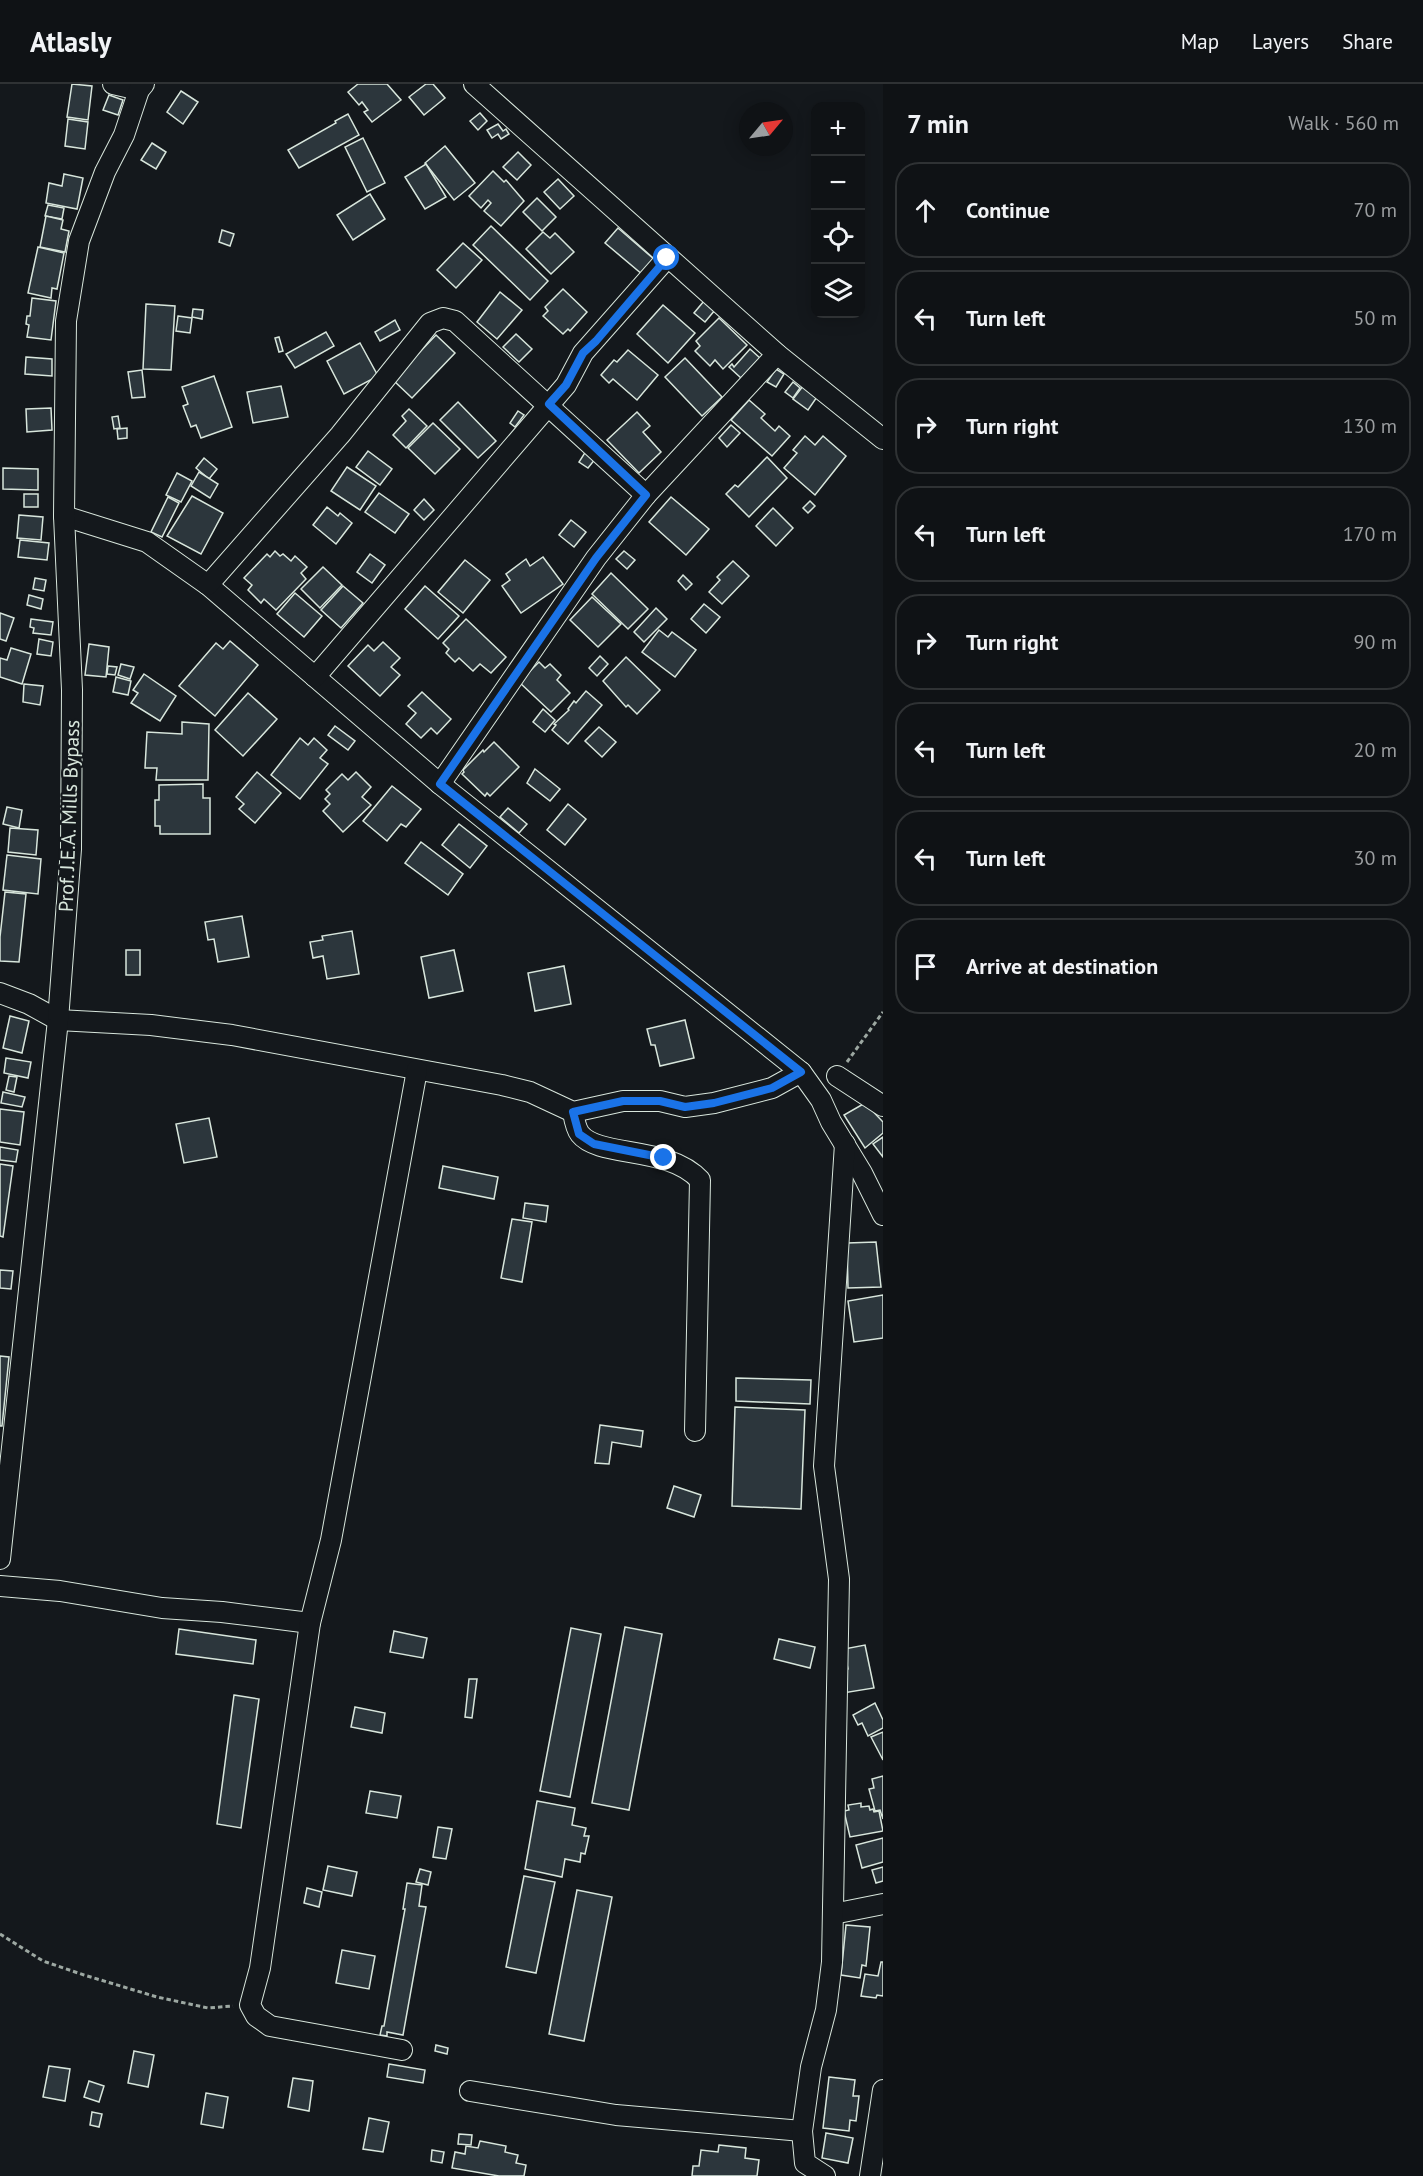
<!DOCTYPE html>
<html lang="en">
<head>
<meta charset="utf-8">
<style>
  body { margin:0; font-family:"PT Sans",sans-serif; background:#1d2022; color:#f1f3f6 }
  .controls { position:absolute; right:18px; top:18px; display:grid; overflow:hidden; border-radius:12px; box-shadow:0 3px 15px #0003 }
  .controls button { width:54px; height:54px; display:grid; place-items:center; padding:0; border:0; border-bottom:2px solid #2f3234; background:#0f1215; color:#f1f3f6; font:30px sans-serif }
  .compass { position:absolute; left:739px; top:18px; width:54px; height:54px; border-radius:50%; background:#0f1215; box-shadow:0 3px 15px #0003; rotate:61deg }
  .stop { position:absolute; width:18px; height:18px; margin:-14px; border:4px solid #1a73e8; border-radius:50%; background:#fff }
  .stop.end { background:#1a73e8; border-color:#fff; box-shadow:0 2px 6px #0008 }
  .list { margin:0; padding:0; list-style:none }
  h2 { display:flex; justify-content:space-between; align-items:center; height:78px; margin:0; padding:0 24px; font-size:26px }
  h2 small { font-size:20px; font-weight:400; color:#9b9ea0 }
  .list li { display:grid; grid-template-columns:39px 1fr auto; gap:18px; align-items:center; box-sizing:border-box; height:96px; margin:0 12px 12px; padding:0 12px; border:2px solid #2f3234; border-radius:24px }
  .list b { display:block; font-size:22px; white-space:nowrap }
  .list em { font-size:20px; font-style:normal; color:#9b9ea0 }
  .icon { flex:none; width:33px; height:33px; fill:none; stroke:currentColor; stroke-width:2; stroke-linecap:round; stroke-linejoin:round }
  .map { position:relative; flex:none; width:883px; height:2092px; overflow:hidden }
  header { display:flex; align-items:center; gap:36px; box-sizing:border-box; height:84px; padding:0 30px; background:#0f1215; border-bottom:2px solid #2f3234 }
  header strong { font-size:28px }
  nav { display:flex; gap:33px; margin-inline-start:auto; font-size:21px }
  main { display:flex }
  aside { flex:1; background:#0f1215 }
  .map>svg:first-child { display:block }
</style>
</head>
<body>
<header>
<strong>Atlasly</strong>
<nav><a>Map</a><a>Layers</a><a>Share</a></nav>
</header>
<main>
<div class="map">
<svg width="883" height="2092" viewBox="0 0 883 2092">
  <rect width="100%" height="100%" fill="#14181c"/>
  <g fill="#2c363c" stroke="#d8e6dc" stroke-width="1.5">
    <polygon points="72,0 92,2 88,36 67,33"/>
    <polygon points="358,0 387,0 401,16 372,38 364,28 368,26 362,18 359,21 348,8"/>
    <polygon points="426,0 433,0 445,14 424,31 409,13"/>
    <polygon points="181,7 198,18 183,40 167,28"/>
    <polygon points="109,11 123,16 118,31 103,26"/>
    <polygon points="480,29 487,37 478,46 470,37"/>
    <polygon points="348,30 359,51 299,84 288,66 336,39 335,37"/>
    <polygon points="68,35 88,38 85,65 65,62"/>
    <polygon points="498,40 503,47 506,45 509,50 501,55 498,50 492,54 487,46"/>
    <polygon points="363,54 385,99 367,108 345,63"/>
    <polygon points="152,59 166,68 156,85 141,76"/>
    <polygon points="445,62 475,99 454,116 425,79"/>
    <polygon points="518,68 531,81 517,96 503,83"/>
    <polygon points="426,80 446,113 425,125 405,93"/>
    <polygon points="493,87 504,98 506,96 524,117 501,142 484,127 491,119 488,116 481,124 469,112"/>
    <polygon points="64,90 83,94 77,125 46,119 49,99 62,102"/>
    <polygon points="558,95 574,112 560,125 544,108"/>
    <polygon points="370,110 385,135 353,156 337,131"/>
    <polygon points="537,114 556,133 542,147 523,128"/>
    <polygon points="48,121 64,124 62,135 45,132"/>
    <polygon points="46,132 63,136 61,145 69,147 65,168 40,163"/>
    <polygon points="491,142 548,197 530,216 473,161"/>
    <polygon points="618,144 655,176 643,191 605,159"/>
    <polygon points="222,146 234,150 230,162 219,158"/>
    <polygon points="543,148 550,154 555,149 574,168 551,190 526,165"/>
    <polygon points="463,159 482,176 456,204 437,186"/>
    <polygon points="38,163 64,169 57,205 52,204 51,214 28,209"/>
    <polygon points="563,205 587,228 570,247 568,245 563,250 543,232 548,227 545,223"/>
    <polygon points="500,208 522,226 497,255 477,238"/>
    <polygon points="32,214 56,217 51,256 27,253 29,241 26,240 27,232 30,232"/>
    <polygon points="704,217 715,226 705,238 694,229"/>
    <polygon points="146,220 175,222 171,286 143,285"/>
    <polygon points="663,221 695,249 668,279 637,250"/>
    <polygon points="193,225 203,226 202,235 192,233"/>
    <polygon points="178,232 192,234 190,249 176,247"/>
    <polygon points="719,234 747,261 723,285 715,276 710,282 695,267 700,262 696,257"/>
    <polygon points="395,236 400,246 380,257 375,248"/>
    <polygon points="326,248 334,262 295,284 286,270"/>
    <polygon points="516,250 532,265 519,278 503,263"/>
    <polygon points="436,251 455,269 412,314 393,296"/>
    <polygon points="279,253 283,267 279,268 275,254"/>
    <polygon points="360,259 378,292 344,310 327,277"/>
    <polygon points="750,265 760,274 741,294 729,283 732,280 734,283"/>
    <polygon points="628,266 658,291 637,316 613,295 609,299 601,291 614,276 617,278"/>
    <polygon points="26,273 52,275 52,292 25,290"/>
    <polygon points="685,274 722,313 702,332 665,293"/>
    <polygon points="776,285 784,290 776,303 767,298"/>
    <polygon points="142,286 145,313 132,314 128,288"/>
    <polygon points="214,292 232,343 201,354 196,341 191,343 183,322 188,320 182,303"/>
    <polygon points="793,298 800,304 793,314 785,308"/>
    <polygon points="281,302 288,333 253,339 247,308"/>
    <polygon points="803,302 817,313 808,326 793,315"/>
    <polygon points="749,316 765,330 761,334 775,347 779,342 790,352 772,372 731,336"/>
    <polygon points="458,318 496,357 478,374 440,336"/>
    <polygon points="51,324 52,346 27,348 26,325"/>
    <polygon points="409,325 427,342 406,364 393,351 406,337 402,332"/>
    <polygon points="518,327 524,331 515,343 510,339"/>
    <polygon points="637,328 650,342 643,348 661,368 639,389 607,356"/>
    <polygon points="118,332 120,344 114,345 112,333"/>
    <polygon points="433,339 460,365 435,390 408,364"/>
    <polygon points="731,341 740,349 727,363 719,354"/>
    <polygon points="127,344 127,354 118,355 117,345"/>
    <polygon points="805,352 815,361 823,352 846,372 815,411 784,384 797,369 793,366"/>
    <polygon points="368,367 392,385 380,401 356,383"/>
    <polygon points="586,367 596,374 588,384 579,378"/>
    <polygon points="767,373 787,394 749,433 726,410 735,401 738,403"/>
    <polygon points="204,374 217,385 209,395 196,384"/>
    <polygon points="347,383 376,402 360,426 331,407"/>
    <polygon points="3,384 38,385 38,406 3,405"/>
    <polygon points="199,388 218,400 210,414 191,402"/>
    <polygon points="177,389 192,397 181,418 166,411"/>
    <polygon points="379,409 409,430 395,449 365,428"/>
    <rect x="24" y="410" width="14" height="13"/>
    <polygon points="192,412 223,429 201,470 167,452"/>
    <polygon points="168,413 179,419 162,453 151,448"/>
    <polygon points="671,413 709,445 686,471 649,438"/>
    <polygon points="424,415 434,426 424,436 414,426"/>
    <polygon points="810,417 815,422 808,429 803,424"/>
    <polygon points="327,423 338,432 340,429 352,439 336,460 313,441"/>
    <polygon points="773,424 793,444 776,462 756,442"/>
    <polygon points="19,431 43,433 41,456 17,454"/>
    <polygon points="571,436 586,448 574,463 559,451"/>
    <polygon points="20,456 49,459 47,476 18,473"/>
    <polygon points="275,467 280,472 283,470 291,477 295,472 307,483 301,489 306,495 276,526 264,515 261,519 248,506 252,501 244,494 267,470 270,473"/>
    <polygon points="624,467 635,476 627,485 616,475"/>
    <polygon points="370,470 385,481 372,499 357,488"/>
    <polygon points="543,473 563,500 521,529 502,502 510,496 506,490 526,475 530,482"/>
    <polygon points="465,476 490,496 463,529 438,508"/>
    <polygon points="733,477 749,492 722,520 709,508 720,496 717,493"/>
    <polygon points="323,483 342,501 320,524 301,505"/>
    <polygon points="611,489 648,525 628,545 592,510"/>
    <polygon points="683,491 692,500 686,506 678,497"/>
    <polygon points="35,494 46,496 44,507 33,505"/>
    <polygon points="343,502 363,519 341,544 321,526"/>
    <polygon points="425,502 459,532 438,555 405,525"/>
    <polygon points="295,509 322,532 304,553 277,530"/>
    <polygon points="29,511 43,515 41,525 27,521"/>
    <polygon points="592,513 621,540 598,563 570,536"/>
    <polygon points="704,520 720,533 706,549 691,535"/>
    <polygon points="656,524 667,535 644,558 634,548"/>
    <polygon points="0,529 14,534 6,557 0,555"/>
    <polygon points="31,535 53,538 51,551 33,549 34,544 30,543"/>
    <polygon points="466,535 506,573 491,589 480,580 473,587 459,574 455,578 446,569 449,565 443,559"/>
    <polygon points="659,546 668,553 672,548 696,566 675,593 642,568"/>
    <polygon points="39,555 53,558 51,572 37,570"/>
    <polygon points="230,557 258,581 215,632 179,602 216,559 223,565"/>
    <polygon points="383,558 400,574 391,583 400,591 380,612 348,582 368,561 374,567"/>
    <polygon points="89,560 109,563 106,593 85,591"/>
    <polygon points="11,564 31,570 22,600 0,593 0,574 7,576"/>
    <polygon points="600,572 608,580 597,592 589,584"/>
    <polygon points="626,573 660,606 637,630 628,621 626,623 603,597"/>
    <polygon points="539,578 545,584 550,580 561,591 557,596 570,609 551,628 519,598"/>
    <polygon points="121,580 134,583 130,595 118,591"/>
    <polygon points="108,582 117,583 115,591 107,590"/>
    <polygon points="144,590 176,612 160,637 131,619 138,609 133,606"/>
    <polygon points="116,593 131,597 128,611 113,608"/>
    <polygon points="24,600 43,602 40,621 23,618"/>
    <polygon points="586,607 602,621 568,660 552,646 556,641 554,640 569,626 568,625 574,617 576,619"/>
    <polygon points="422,608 451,635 437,650 431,644 421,654 406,640 416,629 408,622"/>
    <polygon points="248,609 277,635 243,672 215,646"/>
    <polygon points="543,625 555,636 545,648 533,638"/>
    <polygon points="182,638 209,640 208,696 156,696 157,684 145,684 147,648 182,650"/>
    <polygon points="335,642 355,657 348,666 328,651"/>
    <polygon points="599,643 616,658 602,673 585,657"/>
    <polygon points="300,654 308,661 314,654 327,666 320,674 328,680 300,715 271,691"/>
    <polygon points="494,658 519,683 490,712 487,709 485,712 462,690 464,688 463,686 483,666 484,668"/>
    <polygon points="535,685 560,705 550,717 527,699"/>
    <polygon points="257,688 281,709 255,739 239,725 244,720 236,713"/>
    <polygon points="356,688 371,703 362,713 371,721 343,748 323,727 330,720 325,715 330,710 326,706 342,690 348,696"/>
    <polygon points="203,700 203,714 210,714 210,750 160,750 160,742 155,742 155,716 159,716 159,701"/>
    <polygon points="392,702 421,725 406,743 401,740 387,757 363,737"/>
    <polygon points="568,720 586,735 565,761 547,746"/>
    <polygon points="7,723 22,726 19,744 3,740"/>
    <polygon points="508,724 527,740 519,749 500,733"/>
    <polygon points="459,740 487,762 470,784 442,761"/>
    <polygon points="10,744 38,746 36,771 8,768"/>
    <polygon points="421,758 463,790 448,811 405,779"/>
    <polygon points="7,771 41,775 38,810 3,806"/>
    <polygon points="5,808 26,810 19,878 0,877 0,853"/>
    <polygon points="242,832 249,873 218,878 214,855 208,856 205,838"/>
    <polygon points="352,847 359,890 327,895 323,872 313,874 310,858 323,856 322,852"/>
    <rect x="126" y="866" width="14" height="25"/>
    <polygon points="454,866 463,907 429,914 421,873"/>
    <polygon points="564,882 571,920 535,927 528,889"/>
    <polygon points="10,932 29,937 22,969 3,964"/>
    <polygon points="685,936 694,974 660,982 655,961 651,961 647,945"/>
    <polygon points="6,974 31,978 28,994 4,989"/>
    <polygon points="9,992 17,993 14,1008 6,1006"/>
    <polygon points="3,1008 25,1013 22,1023 1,1019"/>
    <polygon points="865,1019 883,1038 883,1049 865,1064 844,1031"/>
    <polygon points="0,1025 24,1028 20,1061 0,1058"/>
    <polygon points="209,1034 217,1073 184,1079 176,1040"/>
    <polygon points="883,1053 883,1073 873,1060"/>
    <polygon points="0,1063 18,1066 16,1078 0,1076"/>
    <polygon points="0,1080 13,1082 3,1153 0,1152"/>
    <polygon points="443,1082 498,1093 494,1115 439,1104"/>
    <polygon points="525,1119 548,1122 546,1138 523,1134"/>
    <polygon points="512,1135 532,1138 522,1198 501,1194"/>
    <polygon points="876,1158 881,1203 848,1204 847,1159"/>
    <polygon points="0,1186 13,1187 11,1205 0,1204"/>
    <polygon points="883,1211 883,1254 854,1258 848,1217"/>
    <polygon points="0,1272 9,1273 2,1342 0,1342"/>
    <polygon points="736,1294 811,1296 810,1320 736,1317"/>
    <polygon points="735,1323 805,1326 801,1425 732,1422"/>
    <polygon points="600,1341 643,1347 641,1363 612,1358 609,1380 595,1379"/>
    <polygon points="674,1402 701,1411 694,1433 667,1424"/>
    <polygon points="625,1543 662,1550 629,1726 592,1719"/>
    <polygon points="571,1544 601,1550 570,1713 540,1707"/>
    <polygon points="179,1545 256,1556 253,1580 176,1570"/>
    <polygon points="394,1547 427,1554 423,1574 390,1568"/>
    <polygon points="779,1555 815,1563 810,1584 774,1575"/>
    <polygon points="865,1561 874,1604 843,1609 839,1587 848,1585 844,1565"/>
    <polygon points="469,1595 477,1595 472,1634 465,1633"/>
    <polygon points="234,1611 259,1615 241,1744 217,1740"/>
    <polygon points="875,1619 883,1636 883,1644 868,1652 862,1639 858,1641 853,1631"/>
    <polygon points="355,1623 385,1629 382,1649 351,1643"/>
    <polygon points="883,1648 883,1676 871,1653"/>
    <polygon points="883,1692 883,1735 880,1726 875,1727 869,1705 874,1704 872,1695"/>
    <polygon points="370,1707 401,1712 397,1734 366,1729"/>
    <polygon points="537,1717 575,1724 572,1741 586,1744 584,1752 589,1752 585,1770 581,1769 580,1778 565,1775 562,1793 525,1785"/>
    <polygon points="861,1719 861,1723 869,1722 870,1726 873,1725 874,1728 879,1727 883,1747 850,1753 844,1727 849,1726 848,1721"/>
    <polygon points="438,1743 452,1745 446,1775 433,1773"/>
    <polygon points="883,1754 883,1778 862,1784 856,1761"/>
    <polygon points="328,1782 357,1788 352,1812 323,1806"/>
    <polygon points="883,1783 883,1797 876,1799 872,1786"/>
    <polygon points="420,1785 431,1788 428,1801 416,1798"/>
    <polygon points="524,1792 555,1798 536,1889 506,1883"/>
    <polygon points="407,1799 422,1801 419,1822 426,1823 403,1951 387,1948 387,1952 380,1951 382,1942 384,1942 405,1825 403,1825"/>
    <polygon points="307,1804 322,1808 319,1823 304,1819"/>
    <polygon points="577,1806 612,1813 584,1957 549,1950"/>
    <polygon points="846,1841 870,1843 866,1882 862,1881 860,1894 841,1891"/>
    <polygon points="342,1866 375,1872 369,1905 336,1899"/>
    <polygon points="881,1878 883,1878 883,1912 877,1911 876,1914 861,1912 865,1890 878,1892"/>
    <polygon points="436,1961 448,1964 447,1970 435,1967"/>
    <polygon points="134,1967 154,1971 148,2003 128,1999"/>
    <polygon points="389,1980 425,1986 423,1999 387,1993"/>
    <polygon points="49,1982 70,1985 65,2017 43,2013"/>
    <polygon points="829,1993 855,1996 853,2012 859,2012 856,2037 850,2036 849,2047 823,2044"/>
    <polygon points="293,1994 313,1997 309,2027 288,2023"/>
    <polygon points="89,1997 104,2002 99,2018 84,2013"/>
    <polygon points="206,2009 228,2013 223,2044 201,2040"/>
    <polygon points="92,2028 102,2030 99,2043 90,2041"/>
    <polygon points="369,2034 389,2038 383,2068 363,2065"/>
    <polygon points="826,2049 853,2054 848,2079 822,2074"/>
    <polygon points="459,2050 472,2051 471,2061 458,2060"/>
    <polygon points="480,2057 506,2062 505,2068 518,2071 516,2079 526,2081 524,2092 499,2092 452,2084 455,2068 465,2070 466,2062 478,2064"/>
    <polygon points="719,2061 746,2064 745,2074 759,2076 757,2092 692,2092 693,2082 699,2082 701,2066 718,2068"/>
    <polygon points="432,2066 444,2068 442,2079 431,2077"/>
  </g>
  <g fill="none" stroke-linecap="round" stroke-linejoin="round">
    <defs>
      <g id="minor">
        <polyline points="113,0 139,6"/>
        <polyline points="474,0 777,270 883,355"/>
        <polyline points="64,432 147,458 208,501 440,700 801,988 821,1016 831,1038 862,1089 883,1131"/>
        <polyline points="208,501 340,351 430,239 443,234 455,237 646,411"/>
        <polyline points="315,593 566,301 583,269 667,174"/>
        <polyline points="440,700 596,474 646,411 777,270"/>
        <polyline points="0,909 29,920 58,936 151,941 232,951 502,1001 530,1008 573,1028 623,1017 660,1017 685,1023 714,1019 772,1004 801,988"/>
        <polyline points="837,992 883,1022"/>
        <path d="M573,1028C574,1034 576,1045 580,1050C599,1074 668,1061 700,1096L695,1347"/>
        <polyline points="0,1475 58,936 71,765 72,606 64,432 66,237 79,157 105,88 124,51 139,6 144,0"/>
        <polyline points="0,1502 60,1507 162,1524 222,1528 310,1539"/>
        <polyline points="833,1830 883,1820"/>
        <polyline points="402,1966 270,1942 256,1932 250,1921 260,1884 310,1539 331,1456 417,986"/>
        <polyline points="470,2007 616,2031 802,2047"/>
        <polyline points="825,2092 805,2079 802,2047 811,1983 826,1926 832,1878 839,1495 824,1382 845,1060"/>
        <polyline points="870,2092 883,2006"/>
      </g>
    </defs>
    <use href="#minor" stroke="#d8e6dc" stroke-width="22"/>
    <g stroke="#9da8a2" stroke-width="3" stroke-dasharray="4.5 3" stroke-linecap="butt">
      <polyline points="847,978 883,928"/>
      <polyline points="0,1850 43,1877 84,1891 157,1913 208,1924 233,1922"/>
    </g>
    <use href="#minor" stroke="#14181c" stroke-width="20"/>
  </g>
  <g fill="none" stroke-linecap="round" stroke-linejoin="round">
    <polyline stroke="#1a73e8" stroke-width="8" points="664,1074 594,1060 579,1050 573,1028 623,1017 660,1017 685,1023 714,1019 772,1004 801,988 440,700 596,474 646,411 549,320 566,301 583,269 596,257 667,174"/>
  </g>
  <g text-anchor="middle" stroke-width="4.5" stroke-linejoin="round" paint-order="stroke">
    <g font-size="20" fill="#d8e6dc" stroke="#14181c">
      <text transform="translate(69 732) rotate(-88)" y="7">Prof. J.E.A. Mills Bypass</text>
    </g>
  </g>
</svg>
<div class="controls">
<button>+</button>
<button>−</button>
<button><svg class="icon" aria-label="locate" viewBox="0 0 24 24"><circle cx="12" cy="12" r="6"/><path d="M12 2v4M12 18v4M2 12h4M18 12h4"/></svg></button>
<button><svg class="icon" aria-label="layers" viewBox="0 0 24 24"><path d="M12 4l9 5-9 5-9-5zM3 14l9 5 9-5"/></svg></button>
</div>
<svg class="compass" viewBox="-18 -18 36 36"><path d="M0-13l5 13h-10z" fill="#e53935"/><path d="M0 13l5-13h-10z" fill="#9b9ea0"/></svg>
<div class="stop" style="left:667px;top:174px"></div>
<div class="stop end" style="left:664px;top:1074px"></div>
</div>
<aside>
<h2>7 min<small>Walk · 560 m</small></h2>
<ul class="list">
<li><svg class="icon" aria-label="ahead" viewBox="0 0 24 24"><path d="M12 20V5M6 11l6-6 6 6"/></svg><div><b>Continue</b></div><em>70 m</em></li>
<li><svg class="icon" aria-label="left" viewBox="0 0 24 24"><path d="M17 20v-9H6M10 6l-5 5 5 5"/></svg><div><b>Turn left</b></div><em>50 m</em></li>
<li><svg class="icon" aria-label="right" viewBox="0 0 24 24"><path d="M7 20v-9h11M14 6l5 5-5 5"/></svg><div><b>Turn right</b></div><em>130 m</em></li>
<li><svg class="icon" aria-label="left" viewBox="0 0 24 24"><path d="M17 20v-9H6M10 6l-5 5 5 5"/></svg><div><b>Turn left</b></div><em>170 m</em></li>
<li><svg class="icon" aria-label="right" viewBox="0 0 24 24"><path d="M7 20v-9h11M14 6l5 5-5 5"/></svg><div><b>Turn right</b></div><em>90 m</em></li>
<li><svg class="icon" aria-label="left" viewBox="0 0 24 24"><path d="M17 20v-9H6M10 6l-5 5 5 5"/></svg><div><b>Turn left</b></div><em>20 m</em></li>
<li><svg class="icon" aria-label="left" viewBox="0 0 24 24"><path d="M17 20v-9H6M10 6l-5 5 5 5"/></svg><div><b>Turn left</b></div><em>30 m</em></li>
<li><svg class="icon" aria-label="arrive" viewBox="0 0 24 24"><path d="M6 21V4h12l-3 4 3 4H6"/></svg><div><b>Arrive at destination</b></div></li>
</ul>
</aside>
</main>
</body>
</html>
